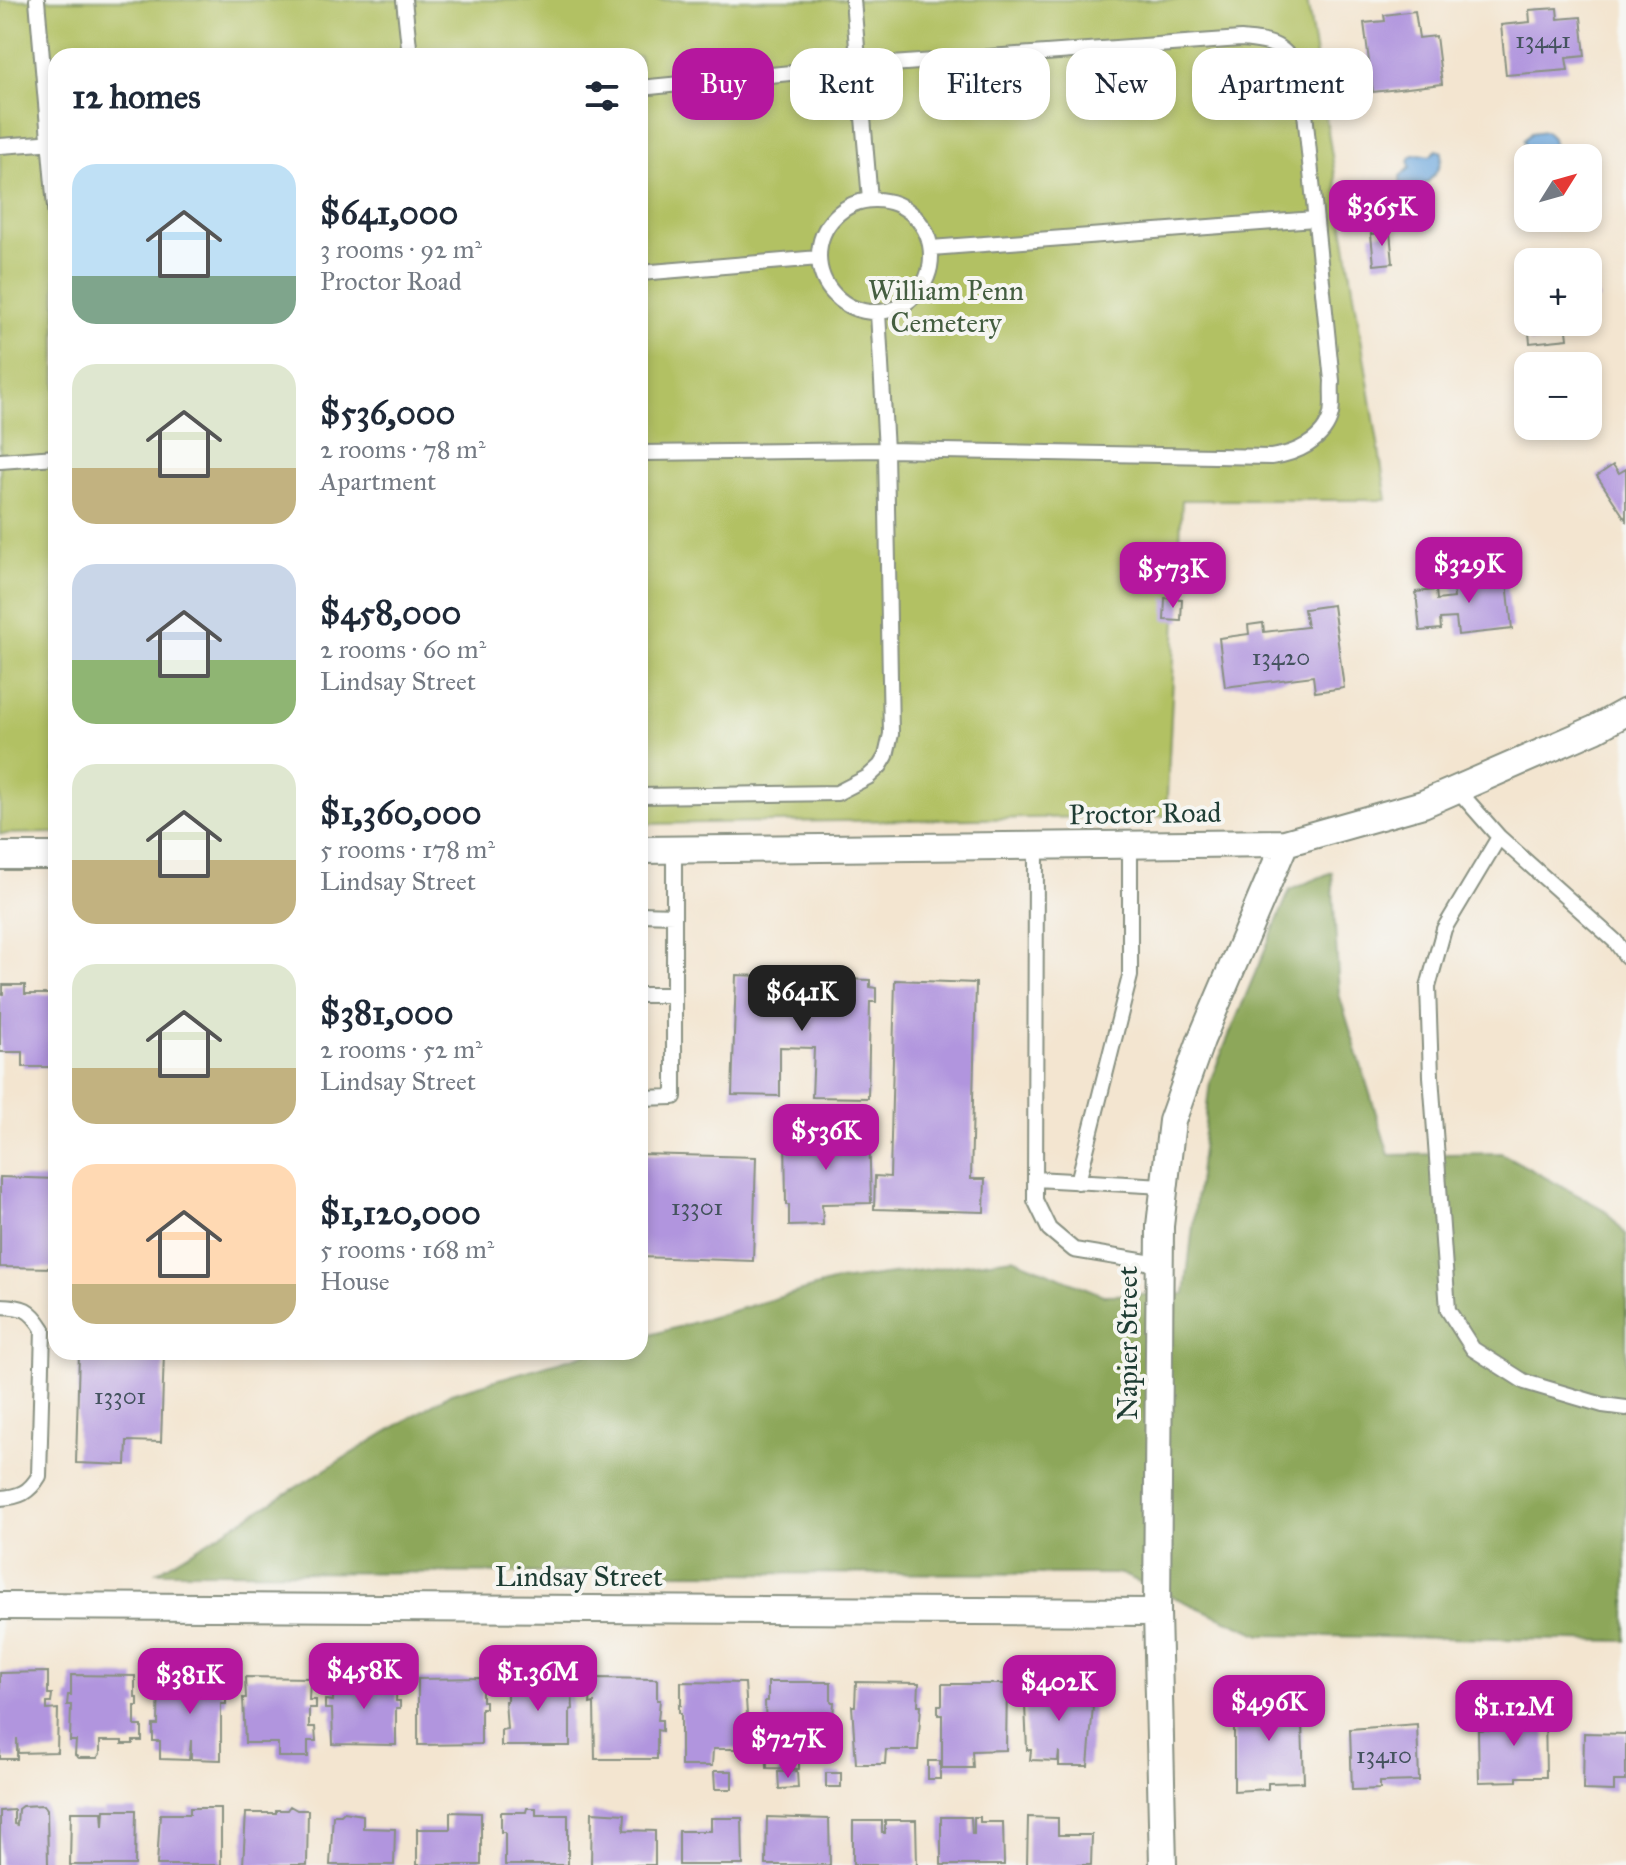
<!DOCTYPE html>
<html lang="en">
<head>
<meta charset="utf-8">
<style>
	:root { --surface:#fff; --page:#f2f2f3; --text:#1f2937; --muted:#747a83; --accent:#b5179e }
	body { margin:0; font-family:"IM FELL Great Primer",serif; background:var(--page); color:var(--text); height:100vh; display:flex; flex-direction:column; font-size:30px; white-space:nowrap }
	* { box-sizing:border-box; margin:0 }
	p { font-size:26px; color:var(--muted) }
	.icon { flex:none; width:44px; height:44px; fill:none; stroke:currentColor; stroke-width:2; stroke-linecap:round; stroke-linejoin:round }
	.map { position:relative; flex:1; overflow:hidden }
	.details { position:absolute; left:48px; top:48px; width:600px; height:1312px; display:flex; flex-direction:column; background:var(--surface); border-radius:24px; box-shadow:0 4px 12px #0003 }
	.details>* { flex:none }
	.banner { position:absolute; left:672px; top:48px; width:760px; height:72px; display:flex; gap:16px }
	.needle { width:52px; rotate:53deg }
	.buttons { position:absolute; left:1514px; top:144px; display:grid; gap:16px }
	.buttons a { display:grid; place-items:center; width:88px; height:88px; border-radius:16px; background:var(--surface); box-shadow:0 4px 12px #0003; font-size:40px }
	.price { position:absolute; translate:-50% -68px; padding:0 18px; border-radius:16px; background:var(--accent); color:#fff; font-size:26px; line-height:52px; filter:drop-shadow(0 2px 4px #0008) }
	.price::after { content:''; position:absolute; left:50%; top:48px; width:24px; height:18px; margin-left:-12px; background:inherit; clip-path:polygon(0 0,100% 0,50% 100%) }
	.price.selected { background:#222; color:#fff }
	ul { padding:0; list-style:none }
	li { display:flex; align-items:center; gap:24px; height:200px; padding:0 24px }
	li span { display:grid; place-items:center; flex:none; width:224px; height:160px; border-radius:24px; color:#555 }
	li>.icon { margin-inline-start:auto }
	span .icon { width:96px; height:96px; fill:#fffc; stroke-width:1 }
	li b { font-size:34px }
	h2 { display:flex; justify-content:space-between; align-items:center; height:96px; padding:0 24px; font-size:34px }
	.chip { padding:0 28px; border-radius:24px; background:var(--surface); box-shadow:0 4px 12px #0003; font-size:28px; line-height:72px }
	.chip.selected { background:var(--accent); color:#fff }
	.map>svg:first-child { display:block }
	.green { fill:#b2c164; stroke:#687f4c; stroke-width:2 }
	.forest { fill:#8da75a; stroke:#567247; stroke-width:2 }
	.water { fill:#6ea8de; stroke:#467289; stroke-width:2 }
	.building { fill:#b195de }
	.lines { fill:none; stroke-linecap:round; stroke-linejoin:round }
	.service-casing { stroke:#899182; stroke-width:18 }
	.minor-casing { stroke:#899182; stroke-width:30 }
	.service { stroke:#fff; stroke-width:14 }
	.minor { stroke:#fff; stroke-width:26 }
	.labels { text-anchor:middle; stroke-width:8; stroke-linejoin:round; paint-order:stroke }
	.number-label { font-size:24px; fill:#44535e }
	.park-label { font-size:28px; fill:#445e40; stroke:#f6f6f2 }
	.street-label { font-size:28px; fill:#1f3d34; stroke:#f6f6f2 }
</style>
</head>
<body>
<div class="map">
<svg width="1626" height="1865" viewBox="0 0 1626 1865">
	<rect width="100%" height="100%" fill="#f6f6f2"/>
	<filter id="ink" filterUnits="userSpaceOnUse"><feTurbulence type="fractalNoise" baseFrequency=".0125" numOctaves="2"/><feDisplacementMap in="SourceGraphic" scale="16" xChannelSelector="R" yChannelSelector="G"/><feConvolveMatrix kernelMatrix="1 2 1 2 8 2 1 2 1" color-interpolation-filters="sRGB"/></filter>
	<filter id="wash" filterUnits="userSpaceOnUse"><feTurbulence type="fractalNoise" baseFrequency=".006" numOctaves="4" result="noise"/><feDisplacementMap in="SourceGraphic" scale="32" xChannelSelector="R" yChannelSelector="G"/><feGaussianBlur stdDeviation="1.8" result="paint"/><feColorMatrix in="noise" values="0 0 0 0 0 0 0 0 0 0 0 0 0 0 0 0 0 1.4 0 .05"/><feComposite in="paint" operator="in"/></filter>
	<g filter="url(#wash)">
		<rect width="100%" height="100%" fill="#f3e5d0"/>
		<path class="green" d="M 0,0 L 1307,0 L 1387,500 L 1182,500 L 1166,816 L 640,824 L 640,56 L 56,56 L 56,833 L 0,834 Z"/>
		<path class="forest" d="M 1332,872 L 1339,994 L 1389,1155 L 1501,1153 L 1605,1210 L 1626,1235 L 1626,1641 L 1261,1635 L 1121,1574 L 157,1572 L 451,1393 L 592,1352 L 640,1352 L 640,1338 L 832,1282 L 1013,1258 L 1103,1295 L 1185,1294 L 1210,1081 L 1290,890 Z"/>
		<path class="water" d="M 1545,131 L 1552,138 L 1556,158 L 1528,158 L 1528,160 L 1524,140 L 1531,133 Z
			M 1437,150 L 1442,152 C 1442,170 1428,186 1410,192 L 1400,187 L 1400,176 L 1410,168 C 1406,152 1419,153 1430,156 Z"/>
		<g id="blocks">
			<path class="building" d="M 1557,8 L 1558,19 L 1581,17 L 1585,56 L 1566,58 L 1568,70 L 1506,75 L 1501,25 L 1530,22 L 1529,10 Z
				M 1415,11 L 1419,38 L 1436,36 L 1442,84 L 1373,92 L 1364,23 L 1385,21 L 1384,15 Z
				M 1390,232 L 1393,263 L 1374,265 L 1371,234 Z
				M 1596,283 L 1599,300 L 1588,302 L 1588,284 Z
				M 1528,322 L 1566,322 L 1568,339 L 1530,343 Z
				M 1613,465 L 1619,473 L 1626,469 L 1626,520 L 1597,476 Z
				M 1506,572 L 1512,629 L 1458,635 L 1456,618 L 1440,619 L 1441,629 L 1420,631 L 1416,592 L 1436,590 L 1437,600 L 1454,598 L 1452,578 Z
				M 1165,598 L 1182,599 L 1181,621 L 1164,620 Z
				M 1333,605 L 1344,688 L 1315,692 L 1313,676 L 1225,687 L 1219,638 L 1249,634 L 1248,625 L 1263,623 L 1264,632 L 1307,627 L 1304,609 Z
				M 736,975 L 870,980 L 870,987 L 876,988 L 876,1002 L 870,1002 L 868,1098 L 812,1097 L 814,1048 L 780,1047 L 780,1096 L 732,1095 Z
				M 895,980 L 976,983 L 971,1179 L 985,1179 L 984,1212 L 874,1209 L 875,1176 L 890,1177 Z
				M 3,985 L 25,985 L 25,994 L 56,994 L 56,1067 L 23,1067 L 23,1052 L 0,1052 L 0,994 L 3,994 Z
				M 869,1129 L 871,1203 L 822,1204 L 823,1225 L 789,1226 L 789,1205 L 786,1205 L 785,1131 Z
				M 640,1154 L 756,1157 L 753,1261 L 640,1257 Z
				M 0,1177 L 56,1179 L 56,1268 L 0,1267 Z
				M 79,1352 L 164,1352 L 161,1442 L 127,1441 L 126,1465 L 76,1463 Z
				M 48,1672 L 48,1694 L 52,1694 L 51,1703 L 47,1703 L 47,1710 L 58,1709 L 57,1752 L 18,1753 L 17,1738 L 17,1759 L 0,1759 L 0,1673 Z
				M 159,1673 L 222,1674 L 221,1695 L 226,1695 L 226,1704 L 221,1704 L 221,1760 L 191,1759 L 191,1740 L 189,1760 L 160,1759 L 160,1741 L 153,1741 L 153,1725 L 158,1725 Z
				M 71,1675 L 135,1676 L 135,1698 L 138,1698 L 138,1706 L 135,1706 L 135,1726 L 142,1726 L 142,1741 L 133,1741 L 133,1744 L 122,1744 L 122,1741 L 100,1741 L 100,1754 L 97,1758 L 79,1758 L 75,1755 L 76,1741 L 70,1741 L 71,1705 L 67,1705 L 68,1695 L 71,1695 Z
				M 245,1677 L 310,1678 L 309,1700 L 316,1700 L 316,1708 L 309,1708 L 309,1727 L 315,1727 L 316,1741 L 308,1741 L 308,1757 L 278,1757 L 278,1743 L 245,1743 L 243,1698 L 246,1698 Z
				M 333,1678 L 397,1678 L 396,1701 L 400,1701 L 400,1709 L 396,1709 L 396,1745 L 333,1744 L 332,1709 L 325,1709 L 325,1700 L 333,1701 Z
				M 482,1678 L 482,1701 L 485,1701 L 485,1708 L 481,1708 L 481,1744 L 418,1745 L 418,1679 Z
				M 594,1678 L 657,1679 L 657,1700 L 660,1700 L 658,1720 L 662,1720 L 662,1731 L 657,1730 L 657,1759 L 595,1759 L 594,1703 L 590,1704 L 591,1694 L 594,1694 Z
				M 507,1679 L 571,1679 L 573,1709 L 570,1710 L 570,1746 L 501,1746 L 501,1730 L 507,1729 L 505,1701 L 507,1701 Z
				M 681,1682 L 745,1683 L 747,1715 L 745,1715 L 745,1749 L 713,1749 L 712,1766 L 681,1766 L 681,1713 L 679,1713 L 679,1704 L 681,1705 Z
				M 768,1682 L 831,1682 L 831,1702 L 834,1702 L 831,1749 L 799,1749 L 799,1769 L 767,1768 L 765,1701 L 768,1701 Z
				M 856,1682 L 919,1683 L 918,1705 L 921,1705 L 918,1750 L 886,1750 L 885,1764 L 856,1764 L 852,1706 L 855,1706 Z
				M 1032,1682 L 1092,1685 L 1091,1706 L 1093,1706 L 1088,1766 L 1059,1766 L 1059,1751 L 1058,1761 L 1030,1760 L 1031,1750 L 1027,1750 L 1025,1705 L 1027,1705 L 1028,1684 Z
				M 942,1684 L 1007,1684 L 1006,1750 L 972,1751 L 973,1768 L 942,1768 L 942,1715 L 938,1715 L 938,1705 L 942,1705 Z
				M 1301,1694 L 1304,1782 L 1268,1783 L 1268,1789 L 1234,1791 L 1234,1706 L 1272,1704 L 1271,1695 Z
				M 1518,1707 L 1545,1707 L 1546,1777 L 1517,1777 L 1517,1781 L 1479,1782 L 1478,1730 L 1517,1728 L 1517,1720 L 1512,1716 L 1511,1711 Z
				M 1417,1724 L 1419,1781 L 1380,1782 L 1380,1789 L 1352,1790 L 1350,1729 Z
				M 1584,1733 L 1626,1734 L 1626,1781 L 1614,1781 L 1614,1791 L 1583,1790 Z
				M 928,1761 L 940,1761 L 940,1779 L 928,1779 Z
				M 714,1771 L 732,1771 L 732,1789 L 715,1789 Z
				M 797,1771 L 798,1788 L 779,1789 L 778,1772 Z
				M 826,1773 L 841,1773 L 841,1787 L 826,1787 Z
				M 44,1805 L 47,1809 L 48,1865 L 0,1865 L 0,1811 L 14,1810 L 14,1824 L 17,1825 L 18,1809 L 22,1806 Z
				M 290,1806 L 297,1810 L 308,1810 L 307,1865 L 243,1865 L 246,1813 L 276,1813 L 276,1810 L 287,1810 Z
				M 190,1808 L 221,1808 L 221,1865 L 157,1865 L 160,1814 L 190,1814 Z
				M 527,1808 L 536,1808 L 536,1815 L 568,1815 L 568,1865 L 505,1865 L 505,1832 L 501,1832 L 501,1812 L 526,1812 Z
				M 104,1810 L 136,1810 L 135,1865 L 70,1865 L 71,1812 L 102,1812 L 103,1826 Z
				M 344,1812 L 363,1815 L 363,1828 L 395,1829 L 394,1865 L 330,1865 L 333,1815 L 341,1815 Z
				M 450,1812 L 481,1813 L 481,1865 L 417,1865 L 417,1829 L 450,1829 Z
				M 592,1812 L 625,1814 L 624,1830 L 655,1831 L 655,1865 L 591,1865 Z
				M 767,1817 L 829,1819 L 830,1865 L 766,1865 Z
				M 941,1817 L 971,1817 L 972,1834 L 974,1834 L 974,1817 L 980,1817 L 980,1822 L 1003,1822 L 1004,1865 L 941,1865 Z
				M 1028,1817 L 1058,1818 L 1058,1835 L 1092,1835 L 1091,1865 L 1027,1865 Z
				M 711,1818 L 742,1818 L 743,1865 L 679,1865 L 679,1831 L 711,1831 Z
				M 885,1820 L 916,1820 L 917,1865 L 853,1865 L 853,1821 L 882,1821 L 882,1833 L 885,1833 Z"/>
		</g>
	</g>
	<g filter="url(#ink)">
		<use href="#blocks" fill-opacity="0" stroke="#899182" stroke-width="2"/>
		<g class="lines">
			<g class="service-casing">
				<path id="service" d="M 37,0 L 56,219
					M 404,0 L 410,56
					M 853,0 L 870,200
					M 640,88 L 850,67 L 1241,39 C 1274,42 1283,44 1301,73 L 1332,381 C 1331,392 1333,404 1331,414 C 1325,441 1295,454 1271,457 L 886,450 L 640,453
					M 0,146 L 56,142
					M819 256a56 56 0 1 1 112 0a56 56 0 1 1-112 0Z
					M 931,248 L 1315,219
					M 640,273 L 819,258
					M 0,461 L 56,457
					M 1457,789 L 1499,837 L 1444,929 L 1428,987 L 1431,1076 L 1448,1310 L 1473,1349 L 1525,1382 L 1603,1405 L 1626,1408
					M 640,796 L 837,793 L 868,777 L 880,766 L 886,756 L 891,734 L 890,680 L 886,450 L 878,313
					M 1499,837 L 1615,941 L 1626,956
					M 1036,846 L 1035,1200 L 1049,1229 L 1074,1250 L 1159,1264
					M 640,914 L 674,915
					M 640,995 L 674,995
					M 640,1098 L 674,1097 L 674,849
					M 1035,1179 L 1164,1186
					M 1078,1182 L 1130,976 L 1130,845
					M 0,1306 C 24,1307 30,1308 43,1329 L 39,1476 C 29,1493 19,1497 0,1498"/>
			</g>
			<g class="minor-casing">
				<path id="minor" d="M 640,850 L 1285,843 L 1423,804 L 1595,729 L 1626,712
					M 0,856 L 56,856
					M 0,1606 L 1157,1612
					M 1163,1865 L 1157,1612 L 1160,1226 L 1172,1121 L 1201,1040 L 1285,843"/>
			</g>
			<use href="#service" class="service"/>
			<use href="#minor" class="minor"/>
		</g>
	</g>
	<g class="labels">
		<g class="number-label">
			<text x="1543" y="48">13441</text>
			<text x="1281" y="665">13420</text>
			<text x="697" y="1215">13301</text>
			<text x="120" y="1404">13301</text>
			<text x="1384" y="1763">13410</text>
		</g>
		<g class="park-label">
			<text x="946" y="300">William Penn<tspan x="946" dy="32">Cemetery</tspan></text>
		</g>
		<g class="street-label">
			<text transform="translate(1145 813) rotate(-1)" y="10">Proctor Road</text>
			<text transform="translate(1127 1343) rotate(-90)" y="10">Napier Street</text>
			<text x="579" y="1586">Lindsay Street</text>
		</g>
	</g>
</svg>
<div class="buttons">
<a><svg class="needle" viewBox="-14 -14 28 28"><path d="M0-13l5 13h-10z" fill="#e53935"/><path d="M0 13l5-13h-10z" fill="#747a83"/></svg></a>
<a>+</a>
<a>−</a>
</div>
<b class="price" style="left:1382px;top:248px">$365K</b>
<b class="price" style="left:1469px;top:605px">$329K</b>
<b class="price" style="left:1173px;top:610px">$573K</b>
<b class="price selected" style="left:802px;top:1033px">$641K</b>
<b class="price" style="left:826px;top:1172px">$536K</b>
<b class="price" style="left:364px;top:1711px">$458K</b>
<b class="price" style="left:538px;top:1713px">$1.36M</b>
<b class="price" style="left:190px;top:1716px">$381K</b>
<b class="price" style="left:1059px;top:1723px">$402K</b>
<b class="price" style="left:1269px;top:1743px">$496K</b>
<b class="price" style="left:1514px;top:1748px">$1.12M</b>
<b class="price" style="left:788px;top:1780px">$727K</b>
<div class="banner">
<a class="chip selected">Buy</a>
<a class="chip">Rent</a>
<a class="chip">Filters</a>
<a class="chip">New</a>
<a class="chip">Apartment</a>
</div>
<section class="details">
<h2>12 homes<svg class="icon" aria-label="filters" viewBox="0 0 24 24"><path d="M4 7h16M4 17h16"/><circle cx="9" cy="7" r="2"/><circle cx="15" cy="17" r="2"/></svg></h2>
<ul>
<li><span style="background:linear-gradient(#bfe0f5 70%,#7fa58c 0)"><svg class="icon" aria-label="home" viewBox="0 0 24 24"><path d="M3 11l9-7 9 7M6 9v11h12V9"/></svg></span><div><b>$641,000</b><p>3 rooms · 92 m²</p><p>Proctor Road</p></div></li>
<li><span style="background:linear-gradient(#dfe7d0 65%,#c2b280 0)"><svg class="icon" aria-label="home" viewBox="0 0 24 24"><path d="M3 11l9-7 9 7M6 9v11h12V9"/></svg></span><div><b>$536,000</b><p>2 rooms · 78 m²</p><p>Apartment</p></div></li>
<li><span style="background:linear-gradient(#c9d6e8 60%,#8fb573 0)"><svg class="icon" aria-label="home" viewBox="0 0 24 24"><path d="M3 11l9-7 9 7M6 9v11h12V9"/></svg></span><div><b>$458,000</b><p>2 rooms · 60 m²</p><p>Lindsay Street</p></div></li>
<li><span style="background:linear-gradient(#dfe7d0 60%,#c2b280 0)"><svg class="icon" aria-label="home" viewBox="0 0 24 24"><path d="M3 11l9-7 9 7M6 9v11h12V9"/></svg></span><div><b>$1,360,000</b><p>5 rooms · 178 m²</p><p>Lindsay Street</p></div></li>
<li><span style="background:linear-gradient(#dfe7d0 65%,#c2b280 0)"><svg class="icon" aria-label="home" viewBox="0 0 24 24"><path d="M3 11l9-7 9 7M6 9v11h12V9"/></svg></span><div><b>$381,000</b><p>2 rooms · 52 m²</p><p>Lindsay Street</p></div></li>
<li><span style="background:linear-gradient(#ffd9b3 75%,#c2b280 0)"><svg class="icon" aria-label="home" viewBox="0 0 24 24"><path d="M3 11l9-7 9 7M6 9v11h12V9"/></svg></span><div><b>$1,120,000</b><p>5 rooms · 168 m²</p><p>House</p></div></li>
</ul>
</section>
</div>
</body>
</html>
